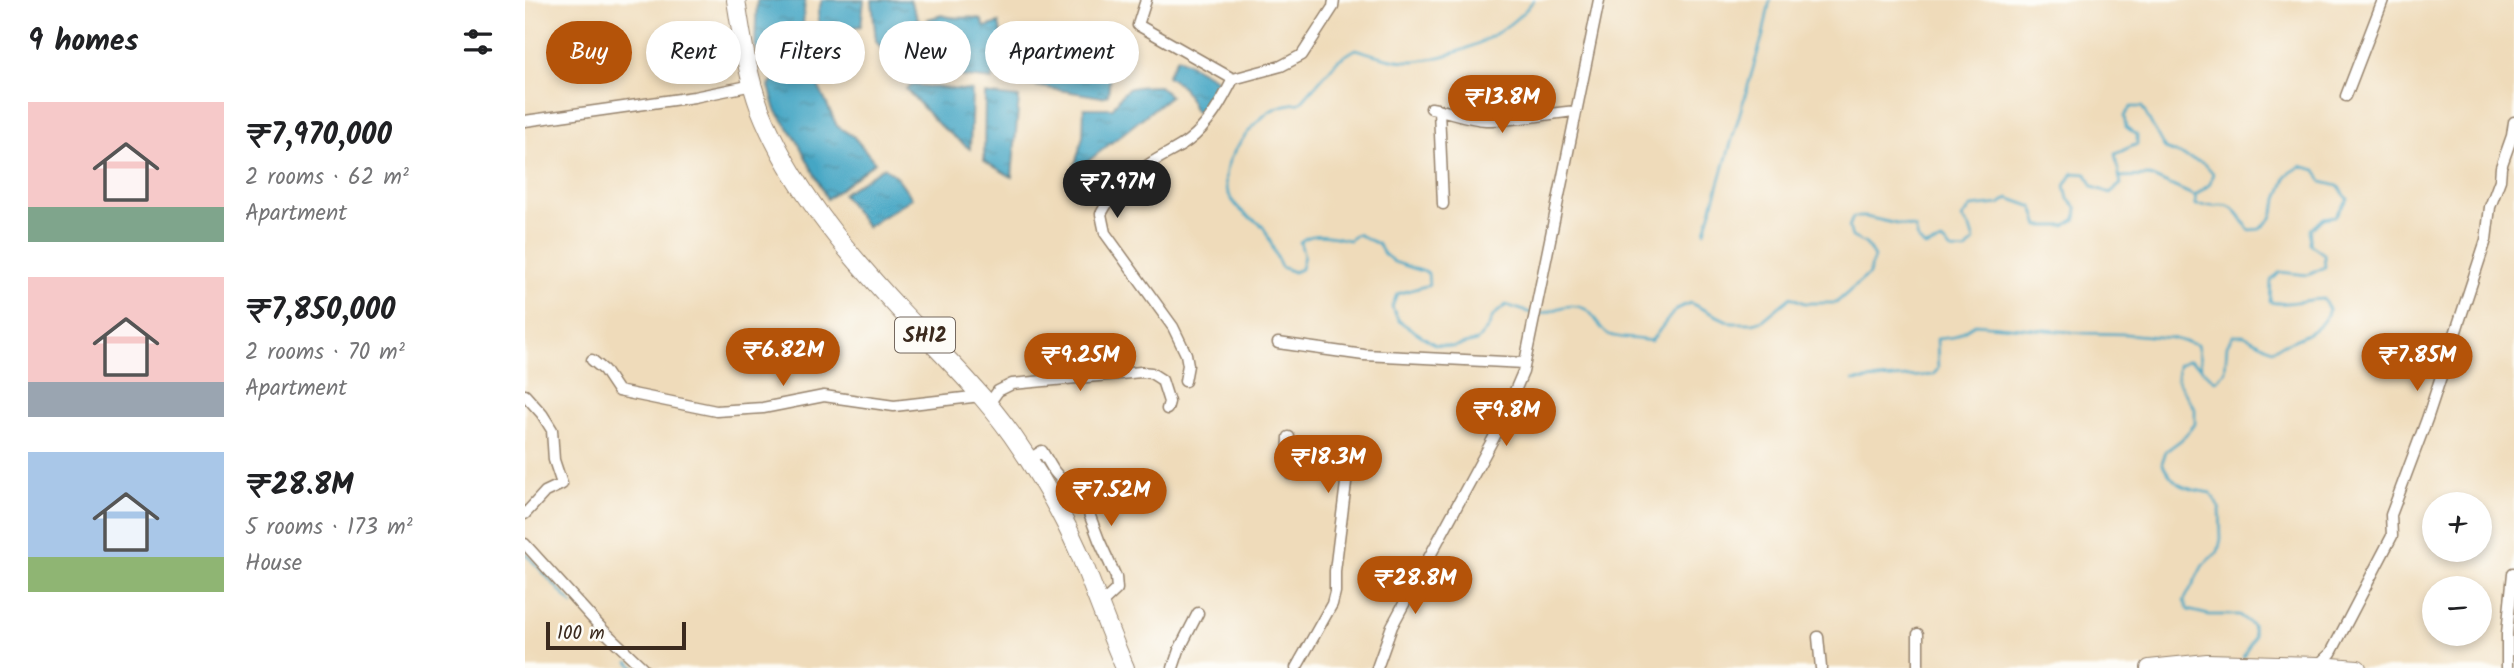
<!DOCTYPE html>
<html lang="en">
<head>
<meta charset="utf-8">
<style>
	:root { --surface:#fff; --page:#f6f6f6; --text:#202124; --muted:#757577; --accent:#b45309 }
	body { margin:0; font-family:Kalam,sans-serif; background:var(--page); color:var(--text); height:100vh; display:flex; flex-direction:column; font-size:26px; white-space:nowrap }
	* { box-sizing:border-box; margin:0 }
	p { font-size:23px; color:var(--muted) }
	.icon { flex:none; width:38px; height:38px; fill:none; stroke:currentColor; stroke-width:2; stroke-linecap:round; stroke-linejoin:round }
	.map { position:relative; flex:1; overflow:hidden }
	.side { display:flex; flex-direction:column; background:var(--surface); width:525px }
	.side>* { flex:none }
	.hud { position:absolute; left:21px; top:21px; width:665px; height:63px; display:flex; gap:14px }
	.fabs { position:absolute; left:1897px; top:492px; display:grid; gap:14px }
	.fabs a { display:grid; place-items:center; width:70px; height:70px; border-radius:50%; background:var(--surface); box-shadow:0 4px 10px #0003; font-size:35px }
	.scale { position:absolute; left:21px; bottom:18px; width:140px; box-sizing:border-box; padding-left:7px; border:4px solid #3b2a1e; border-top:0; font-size:19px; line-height:24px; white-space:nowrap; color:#3b2a1e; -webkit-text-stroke:5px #fdfcf7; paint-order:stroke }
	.price { position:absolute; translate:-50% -60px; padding:0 16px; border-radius:24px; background:var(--accent); color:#fff; font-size:23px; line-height:46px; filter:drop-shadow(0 2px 4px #0008) }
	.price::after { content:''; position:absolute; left:50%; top:42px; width:21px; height:16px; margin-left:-10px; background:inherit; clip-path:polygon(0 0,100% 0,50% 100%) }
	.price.on { background:#222; color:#fff }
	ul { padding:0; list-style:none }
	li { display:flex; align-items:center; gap:21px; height:175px; padding:0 28px }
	li span { display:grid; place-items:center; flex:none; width:196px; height:140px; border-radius:0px; color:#555 }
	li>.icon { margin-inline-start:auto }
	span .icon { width:84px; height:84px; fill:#fffc; stroke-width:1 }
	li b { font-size:30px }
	h2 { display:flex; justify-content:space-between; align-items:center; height:84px; padding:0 28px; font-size:30px }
	.chip { padding:0 24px; border-radius:32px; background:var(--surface); box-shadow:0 4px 10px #0003; font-size:24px; line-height:63px }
	.chip.on { background:var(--accent); color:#fff }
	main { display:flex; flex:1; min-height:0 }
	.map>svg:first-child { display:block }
	.water { fill:url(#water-ripples); stroke:#406871; stroke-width:2 }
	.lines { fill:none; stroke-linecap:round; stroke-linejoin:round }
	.stream { stroke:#45a6c4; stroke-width:2.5 }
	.street-casing { stroke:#95826c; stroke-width:13 }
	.secondary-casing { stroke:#95826c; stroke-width:18 }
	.primary-casing { stroke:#95826c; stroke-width:20 }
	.street { stroke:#fff; stroke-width:10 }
	.secondary { stroke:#fff; stroke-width:16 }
	.primary { stroke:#fff; stroke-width:18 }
	.labels { text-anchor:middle; stroke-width:5; stroke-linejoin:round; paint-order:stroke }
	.shield { fill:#fdfcf7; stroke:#75695f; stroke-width:2 }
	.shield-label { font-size:21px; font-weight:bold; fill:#3b2a1e }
</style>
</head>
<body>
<main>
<section class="side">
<h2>9 homes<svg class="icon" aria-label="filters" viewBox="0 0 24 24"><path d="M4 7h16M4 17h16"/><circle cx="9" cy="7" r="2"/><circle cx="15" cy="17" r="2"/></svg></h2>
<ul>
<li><span style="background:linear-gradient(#f6c9c9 75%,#7fa58c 0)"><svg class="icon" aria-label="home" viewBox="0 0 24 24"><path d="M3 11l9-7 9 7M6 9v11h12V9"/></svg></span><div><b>₹7,970,000</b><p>2 rooms · 62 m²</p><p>Apartment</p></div></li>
<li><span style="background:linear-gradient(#f6c9c9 75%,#9aa5b1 0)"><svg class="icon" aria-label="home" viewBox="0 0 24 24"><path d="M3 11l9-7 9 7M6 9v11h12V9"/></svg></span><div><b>₹7,850,000</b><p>2 rooms · 70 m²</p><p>Apartment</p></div></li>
<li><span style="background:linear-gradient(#a9c7e8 75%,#8fb573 0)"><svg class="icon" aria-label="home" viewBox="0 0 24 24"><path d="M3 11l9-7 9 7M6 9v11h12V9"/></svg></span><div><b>₹28.8M</b><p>5 rooms · 173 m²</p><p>House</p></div></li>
</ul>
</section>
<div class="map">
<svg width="1989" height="668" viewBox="0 0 1989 668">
	<defs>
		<pattern id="water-ripples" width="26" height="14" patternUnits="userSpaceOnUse" patternTransform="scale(1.75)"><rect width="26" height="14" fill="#45a6c4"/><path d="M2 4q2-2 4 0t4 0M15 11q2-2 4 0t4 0" fill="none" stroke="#3b879f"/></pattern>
	</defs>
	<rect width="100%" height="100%" fill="#fdfcf7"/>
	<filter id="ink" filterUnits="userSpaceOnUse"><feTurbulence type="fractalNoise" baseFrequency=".0143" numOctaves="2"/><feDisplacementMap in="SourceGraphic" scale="14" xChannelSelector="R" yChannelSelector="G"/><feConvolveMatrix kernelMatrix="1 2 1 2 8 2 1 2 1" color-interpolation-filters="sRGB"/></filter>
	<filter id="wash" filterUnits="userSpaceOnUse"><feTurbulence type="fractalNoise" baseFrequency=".00686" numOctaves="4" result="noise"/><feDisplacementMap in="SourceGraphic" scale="28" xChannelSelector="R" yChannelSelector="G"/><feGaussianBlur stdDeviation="1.57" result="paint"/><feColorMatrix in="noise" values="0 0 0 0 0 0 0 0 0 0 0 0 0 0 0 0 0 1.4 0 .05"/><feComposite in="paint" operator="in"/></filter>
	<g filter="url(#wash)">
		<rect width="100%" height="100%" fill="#efdbba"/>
		<path class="water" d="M 232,0 L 280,0 L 277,38 L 285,69 L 240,72 L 230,45 Z
			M 297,0 L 339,0 L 336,26 L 295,31 L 293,12 Z
			M 347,0 L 385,0 L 400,35 L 410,71 L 376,77 L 351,41 Z
			M 417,15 C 433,21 440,15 456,19 L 460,27 L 474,23 L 477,37 L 467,80 L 424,75 L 403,19 Z
			M 493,57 L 583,69 L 585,75 L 583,95 L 577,97 L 485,82 L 482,78 L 487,59 Z
			M 652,57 L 693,80 L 679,110 L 674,113 L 670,111 L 658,87 L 642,76 Z
			M 290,79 L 312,126 L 329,137 L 350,162 L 302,199 L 273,142 L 251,110 L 244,86 L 248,80 Z
			M 387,85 L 447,91 L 445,149 L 414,125 L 381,89 Z
			M 634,86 L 645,96 L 557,166 L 550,165 L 558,136 L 559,108 L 588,108 C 603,82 605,88 634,86 Z
			M 460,94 L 494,98 L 487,177 L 459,161 Z
			M 359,167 L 372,177 L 387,198 L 342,227 L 317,194 Z"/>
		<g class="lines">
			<path class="stream" d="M 1594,177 L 1625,176 L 1670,196
				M 1180,231 L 1238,35 L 1245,0
				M 1006,313 L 981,305 L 968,316 L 963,328 L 952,341 L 927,347 L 909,344 L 874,321 L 867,307 L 872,294 L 904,285 L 903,273 L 869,262 L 859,254 L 853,244 L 832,234 L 824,240 C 808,237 788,230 775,242 L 779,255 L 776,269 L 769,272 L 756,267 C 751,257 743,233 738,227 C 734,222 726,219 720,214 C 687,186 700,159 725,130 C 742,111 749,105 775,103 L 813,60 L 831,49 C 850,55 871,62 890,61 C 935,57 981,35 1009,0
				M 1013,314 C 1024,314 1034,306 1045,306 C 1071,305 1069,326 1083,334 C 1091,339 1114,338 1126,341 L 1151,309 L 1165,303 L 1207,323 L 1228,323 L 1238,320 L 1266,297 L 1279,303 L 1311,303 L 1344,274 L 1349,257 L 1341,244 L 1327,237 L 1324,227 L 1328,217 L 1341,217 L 1390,228 L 1393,240 L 1400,247 L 1417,241 L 1426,250 L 1441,251 L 1449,241 L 1445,228 L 1437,218 L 1446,207 L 1475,204 L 1483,198 L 1508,207 L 1514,226 L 1540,226 L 1551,219 L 1552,209 L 1543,199 L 1540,186 L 1548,173 L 1562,174 L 1568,187 L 1585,193 L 1596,184 L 1590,154 L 1612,144 L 1612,135 L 1601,127 L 1599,116 L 1606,107 L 1617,107 L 1640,149 L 1680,164 L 1688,173 L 1685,184 L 1670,196 L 1671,205 C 1706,207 1704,197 1724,230 L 1735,229 L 1746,218 L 1762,175 L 1776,166 L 1791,170 L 1797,182 L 1813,186 L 1823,199 L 1810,216 L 1799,218 L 1786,229 L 1785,244 L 1799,254 L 1800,267 L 1783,275 L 1755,272 L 1746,281 L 1745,302 C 1763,306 1780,299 1798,299 L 1804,309 C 1798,333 1768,340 1747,349 L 1719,335 L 1708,335 L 1702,345 L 1700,372 L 1691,381 C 1679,373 1678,366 1663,360 L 1653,365 L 1652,380 L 1670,409 L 1670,424 L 1656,440 L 1641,451 L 1637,463 C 1651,489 1659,488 1686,493 L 1695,509 L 1696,539 L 1693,552 L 1678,565 L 1659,601 L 1663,610 L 1684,615 L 1714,615 L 1727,625 L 1729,636 L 1718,657
				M 1328,381 L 1408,375 L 1413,369 L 1412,339 L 1429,337 L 1450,324 L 1558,333 L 1601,334 L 1646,338 L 1672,345 L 1676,365
				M 0,553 L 48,605
				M 104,662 L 110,668"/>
		</g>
	</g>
	<g filter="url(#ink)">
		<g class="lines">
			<g class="street-casing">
				<path id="street" d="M 621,0 L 613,25 L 708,79
					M 1821,96 L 1858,0
					M 906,108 C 924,111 942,119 961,120 C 991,121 1020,114 1050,111
					M 914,110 L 918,204
					M 0,121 L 169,97 L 228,85
					M 753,343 L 839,355 L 1000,363
					M 67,360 L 79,370 L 93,391 L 191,411 L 238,408 L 299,396 L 369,406 L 456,396
					M 660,381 L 663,365 L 661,354 L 648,327 L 580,233 L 576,214 C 586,194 607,175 626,163 C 638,155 651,150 663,141 C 684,125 697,101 708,79 L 756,66 L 777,55 L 808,7 L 809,0
					M 0,395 L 17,414 L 27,430 L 29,460 L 37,484 L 20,492 L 0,514
					M 463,405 L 473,391 L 487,384 L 616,372 L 626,373 L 637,380 L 644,402 L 642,409
					M 764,437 L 763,469 L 765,474 L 822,475 L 810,571 L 810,592 L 807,604 L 771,668
					M 503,460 L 517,451 L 529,471 L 563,511 L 574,540 L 591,577 L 592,589 L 574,606
					M 0,544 L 79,631 L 118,668
					M 1293,637 L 1296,668
					M 1793,665 L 1806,653 L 1867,536 L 1866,515 L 1902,419 L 1961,240 L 1965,207 L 1975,180 L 1976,167 L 1987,136 L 1989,122
					M 648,668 L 654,650 L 673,613
					M 852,668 L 867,626 L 974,428 L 998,372 L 1074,0
					M 1393,668 L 1393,634
					M 1982,668 L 1982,634 L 1988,573"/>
			</g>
			<g class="secondary-casing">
				<path id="secondary" d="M 1624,668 L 1682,662 L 1793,665 L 1833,668"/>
			</g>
			<g class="primary-casing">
				<path id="primary" d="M 211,0 C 217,37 222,74 235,109 C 265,185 322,253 377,312 C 415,352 455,390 487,435 C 512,471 535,509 553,550 C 569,589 583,629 600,668"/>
			</g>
			<use href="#street" class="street"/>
			<use href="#secondary" class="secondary"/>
			<use href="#primary" class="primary"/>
		</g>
	</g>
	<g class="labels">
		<rect class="shield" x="370" y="317.5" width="60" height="35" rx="5"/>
		<g class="shield-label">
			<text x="400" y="342">SH12</text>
		</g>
	</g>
</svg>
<div class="fabs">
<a>+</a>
<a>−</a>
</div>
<div class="scale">100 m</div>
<b class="price" style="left:977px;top:135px">₹13.8M</b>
<b class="price on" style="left:592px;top:220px">₹7.97M</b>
<b class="price" style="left:258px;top:388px">₹6.82M</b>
<b class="price" style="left:555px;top:393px">₹9.25M</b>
<b class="price" style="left:1892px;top:393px">₹7.85M</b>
<b class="price" style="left:981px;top:448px">₹9.8M</b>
<b class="price" style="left:803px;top:495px">₹18.3M</b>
<b class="price" style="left:586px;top:528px">₹7.52M</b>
<b class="price" style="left:890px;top:616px">₹28.8M</b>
<div class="hud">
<a class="chip on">Buy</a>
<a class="chip">Rent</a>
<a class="chip">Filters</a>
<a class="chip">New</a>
<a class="chip">Apartment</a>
</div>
</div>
</main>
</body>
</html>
